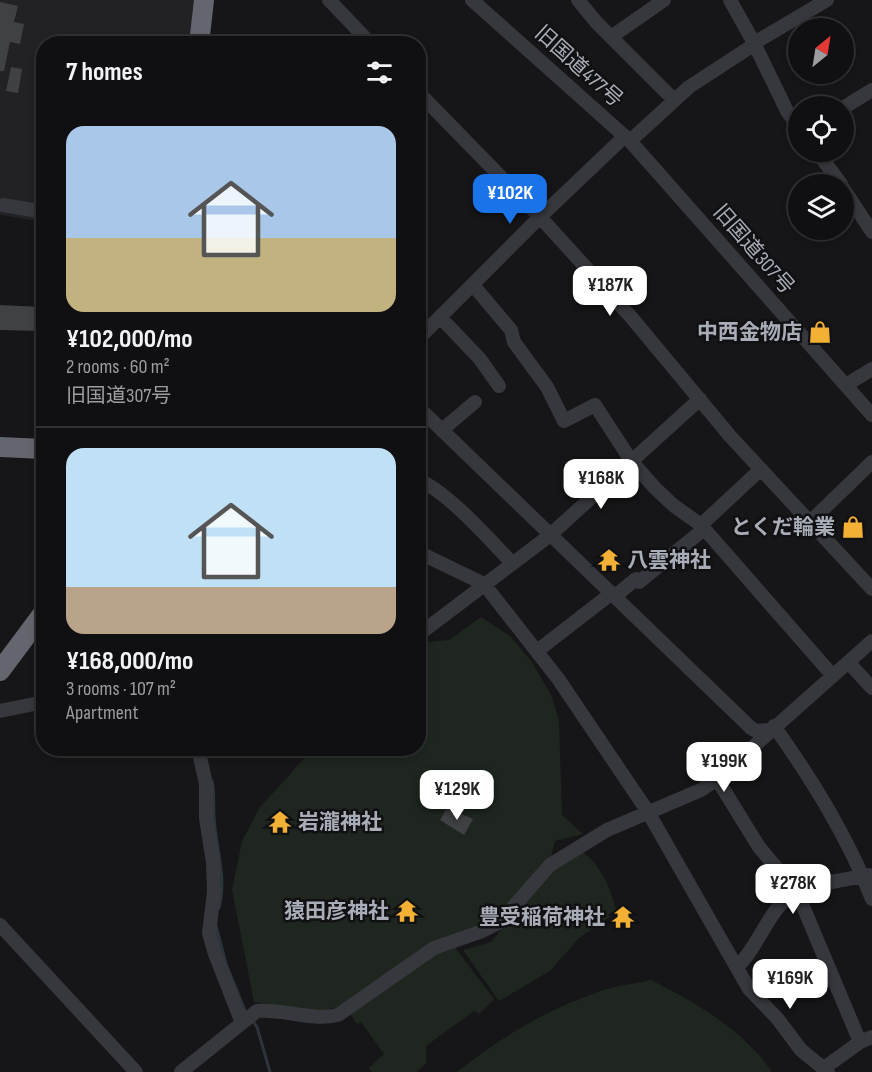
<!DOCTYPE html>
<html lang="en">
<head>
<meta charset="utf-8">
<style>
	:root { --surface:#101012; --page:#19191b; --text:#f1f3f6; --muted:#9c9d9f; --line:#303032; --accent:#1a73e8 }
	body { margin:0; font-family:"Sofia Sans Condensed","Noto Sans JP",sans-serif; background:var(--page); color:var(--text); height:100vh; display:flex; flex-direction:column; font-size:22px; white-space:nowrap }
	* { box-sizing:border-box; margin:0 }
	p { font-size:20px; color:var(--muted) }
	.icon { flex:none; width:33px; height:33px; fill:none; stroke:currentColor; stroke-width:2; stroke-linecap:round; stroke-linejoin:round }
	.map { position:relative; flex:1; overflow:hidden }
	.details { position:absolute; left:36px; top:36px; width:390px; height:720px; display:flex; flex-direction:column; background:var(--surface); border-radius:24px; box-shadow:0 3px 9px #0003,0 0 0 2px var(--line) }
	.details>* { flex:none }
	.needle { width:39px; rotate:30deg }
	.controls { position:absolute; left:788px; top:18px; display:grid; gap:12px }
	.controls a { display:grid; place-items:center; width:66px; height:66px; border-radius:50%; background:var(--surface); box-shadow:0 3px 9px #0003,0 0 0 2px var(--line); font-size:30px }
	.price { position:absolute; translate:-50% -51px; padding:0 14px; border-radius:12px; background:#fff; color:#222; font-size:20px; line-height:39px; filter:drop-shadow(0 2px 3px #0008) }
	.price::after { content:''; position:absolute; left:50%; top:36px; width:18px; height:14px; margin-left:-9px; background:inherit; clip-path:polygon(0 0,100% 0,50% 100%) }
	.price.current { background:var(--accent); color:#fff }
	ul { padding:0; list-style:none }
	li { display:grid; align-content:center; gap:12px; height:318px; padding:0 30px }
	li+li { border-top:2px solid var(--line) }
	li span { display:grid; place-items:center; height:186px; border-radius:18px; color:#555 }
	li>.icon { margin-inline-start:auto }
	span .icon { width:108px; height:108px; fill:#fffc; stroke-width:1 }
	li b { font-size:26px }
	h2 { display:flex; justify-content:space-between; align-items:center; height:72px; padding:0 30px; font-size:26px }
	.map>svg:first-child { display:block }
	.built { fill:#222225 }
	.green { fill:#1e261f }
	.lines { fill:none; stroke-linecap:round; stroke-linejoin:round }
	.stream { stroke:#2c353c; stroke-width:3 }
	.building { fill:#404145 }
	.minor { stroke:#37383d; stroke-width:14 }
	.highway { stroke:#63666e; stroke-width:20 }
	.labels { text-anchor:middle; stroke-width:5; stroke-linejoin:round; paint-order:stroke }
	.street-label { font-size:21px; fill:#a8adb8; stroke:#111113 }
	.poi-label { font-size:21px; font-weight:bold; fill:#a8adb8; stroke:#111113; text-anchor:end }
</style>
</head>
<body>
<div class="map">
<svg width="872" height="1072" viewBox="0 0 872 1072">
	<rect width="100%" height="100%" fill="#161618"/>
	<path class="built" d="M 0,0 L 197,0 L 191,43 L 44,44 L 43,222 L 0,215 Z"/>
	<path class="green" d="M 481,617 L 511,637 L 532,662 L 552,697 L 559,721 L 562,815 L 583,834 L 555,841 L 550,861 L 504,912 L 340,1006 L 323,1011 L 254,1002 L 232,890 L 242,841 L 260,807 L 313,749 L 418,748 L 419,643 L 449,640 Z
		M 583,852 C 603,868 610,888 617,912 L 579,938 L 550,971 L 499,1001 L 463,950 L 491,942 L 552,867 Z
		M 454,946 L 494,999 L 479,1014 L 474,1011 L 426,1046 L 426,1063 L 417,1072 L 372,1072 L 369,1068 L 384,1054 L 361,1022 L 357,1024 L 351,1015 L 353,1010 L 435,951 Z
		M 651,980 C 696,1003 743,1029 772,1072 L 457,1072 C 500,1038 549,1008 601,991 C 617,985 635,984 651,980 Z"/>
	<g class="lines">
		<path class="stream" d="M 212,781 C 215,794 213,805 214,818 C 216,849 227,877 219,908
			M 216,926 L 226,964 L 246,1013
			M 252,1020 L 257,1027 L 270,1072"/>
	</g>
	<path class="building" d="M 0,2 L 18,6 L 14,22 L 24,24 L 20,44 L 10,42 L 4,71 L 0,71 Z
		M 11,67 L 22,69 L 18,93 L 6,91 Z
		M 0,305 L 41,307 L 40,331 L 0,330 Z
		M 447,808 L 473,819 L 464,835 L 440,820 Z"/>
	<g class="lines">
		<path class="minor" d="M 329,0 L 371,44
			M 472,0 L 630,141 L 872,415
			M 578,0 L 597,23 L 674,100
			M 730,0 L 754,43 L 787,111 L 798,126
			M 611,37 L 664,0
			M 754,43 L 827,0
			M 418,92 L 540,217 L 631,317 L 730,436 L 872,589
			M 843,108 L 872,90
			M 630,141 L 689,87 L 755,44
			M 817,152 L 841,184
			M 843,188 L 872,232
			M 3,205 L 44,212
			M 473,285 L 511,330 L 514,342 L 547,387 L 564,421 L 595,405 L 632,462 L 655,488 L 673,505 L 701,525 L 833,676
			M 440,317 L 480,359 L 499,386
			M 418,339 L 540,217 L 625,136
			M 846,385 L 872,369
			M 418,407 L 751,728 L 756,731 L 771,730
			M 442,430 L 475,402
			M 418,480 C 446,490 491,541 512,563
			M 811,521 L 872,462
			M 701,525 L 761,469
			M 418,552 L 484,584 L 559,680 L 648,812 L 749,989 L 777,1018 L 801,1050 L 828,1072
			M 615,596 L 636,579 L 639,582 L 704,529
			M 418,635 L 549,536 L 700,399
			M 537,651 L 612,593
			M 849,663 L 872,688
			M 0,711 L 44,702
			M 774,726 C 813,781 847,836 872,899
			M 198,748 L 206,784 L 206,818 L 213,863 L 214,892 L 209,933 L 215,954 L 242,1023
			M 717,779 L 759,847 L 797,892 L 860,1042
			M 0,925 L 136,1072
			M 737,967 C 758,948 769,908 793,894 C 809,884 850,879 869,875
			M 824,1068 L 860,1042 L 872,1037
			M 181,1072 L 257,1011 C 285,1009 311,1021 338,1015 L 434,948 L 480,932 L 500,922 L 550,865 L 607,830 L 701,790 L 717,779 L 872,641"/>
		<path class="highway" d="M 199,44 L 204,0
			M 0,447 L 44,449
			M 0,671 L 44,612"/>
	</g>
	<defs>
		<g id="shop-bare" transform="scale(1.8)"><path d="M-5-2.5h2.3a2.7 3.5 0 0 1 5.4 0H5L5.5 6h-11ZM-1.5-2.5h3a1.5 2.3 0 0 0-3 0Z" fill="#f2b134" stroke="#111113" stroke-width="2.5" paint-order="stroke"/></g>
		<g id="temple-bare" transform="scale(1.8)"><path d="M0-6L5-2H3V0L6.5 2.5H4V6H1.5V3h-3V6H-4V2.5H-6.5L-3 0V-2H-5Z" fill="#f2b134" stroke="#111113" stroke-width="2.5" paint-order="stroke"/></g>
	</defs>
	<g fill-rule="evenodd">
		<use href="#shop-bare" x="820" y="332"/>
		<use href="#shop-bare" x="853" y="527"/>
		<use href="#temple-bare" x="609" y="560"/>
		<use href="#temple-bare" x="280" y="822"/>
		<use href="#temple-bare" x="407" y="911"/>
		<use href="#temple-bare" x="623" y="917"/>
	</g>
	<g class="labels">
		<g class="street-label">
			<text transform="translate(579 66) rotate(42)" y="7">旧国道477号</text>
			<text transform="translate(754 249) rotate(49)" y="7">旧国道307号</text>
		</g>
		<g class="poi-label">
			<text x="802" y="339">中西金物店</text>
			<text x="835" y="534">とくだ輪業</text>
			<text x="627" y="567" text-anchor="start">八雲神社</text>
			<text x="298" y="829" text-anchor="start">岩瀧神社</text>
			<text x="389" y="918">猿田彦神社</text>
			<text x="605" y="924">豊受稲荷神社</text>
		</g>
	</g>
</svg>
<div class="controls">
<a><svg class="needle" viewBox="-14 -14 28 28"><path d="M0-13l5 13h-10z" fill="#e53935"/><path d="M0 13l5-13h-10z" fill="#9c9d9f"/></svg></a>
<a><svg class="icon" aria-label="locate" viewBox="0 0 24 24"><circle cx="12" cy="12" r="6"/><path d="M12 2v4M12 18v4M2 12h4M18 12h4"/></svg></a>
<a><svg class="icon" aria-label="layers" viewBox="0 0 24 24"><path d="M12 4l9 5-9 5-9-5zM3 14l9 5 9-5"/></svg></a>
</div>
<b class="price current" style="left:510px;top:225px">¥102K</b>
<b class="price" style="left:610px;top:317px">¥187K</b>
<b class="price" style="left:601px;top:510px">¥168K</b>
<b class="price" style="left:724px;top:793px">¥199K</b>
<b class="price" style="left:457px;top:821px">¥129K</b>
<b class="price" style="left:793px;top:915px">¥278K</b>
<b class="price" style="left:790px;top:1010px">¥169K</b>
<section class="details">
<h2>7 homes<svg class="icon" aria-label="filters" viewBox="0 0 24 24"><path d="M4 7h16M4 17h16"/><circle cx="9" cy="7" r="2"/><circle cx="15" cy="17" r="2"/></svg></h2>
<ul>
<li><span style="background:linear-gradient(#a9c7e8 60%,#c2b280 0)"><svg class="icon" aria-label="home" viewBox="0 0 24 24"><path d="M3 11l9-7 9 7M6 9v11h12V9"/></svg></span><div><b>¥102,000/mo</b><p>2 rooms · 60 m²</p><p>旧国道307号</p></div></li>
<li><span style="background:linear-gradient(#bfe0f5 75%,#b9a48a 0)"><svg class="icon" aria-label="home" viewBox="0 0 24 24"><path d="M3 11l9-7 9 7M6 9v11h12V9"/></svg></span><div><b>¥168,000/mo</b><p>3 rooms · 107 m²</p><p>Apartment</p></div></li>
</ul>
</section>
</div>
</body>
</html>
